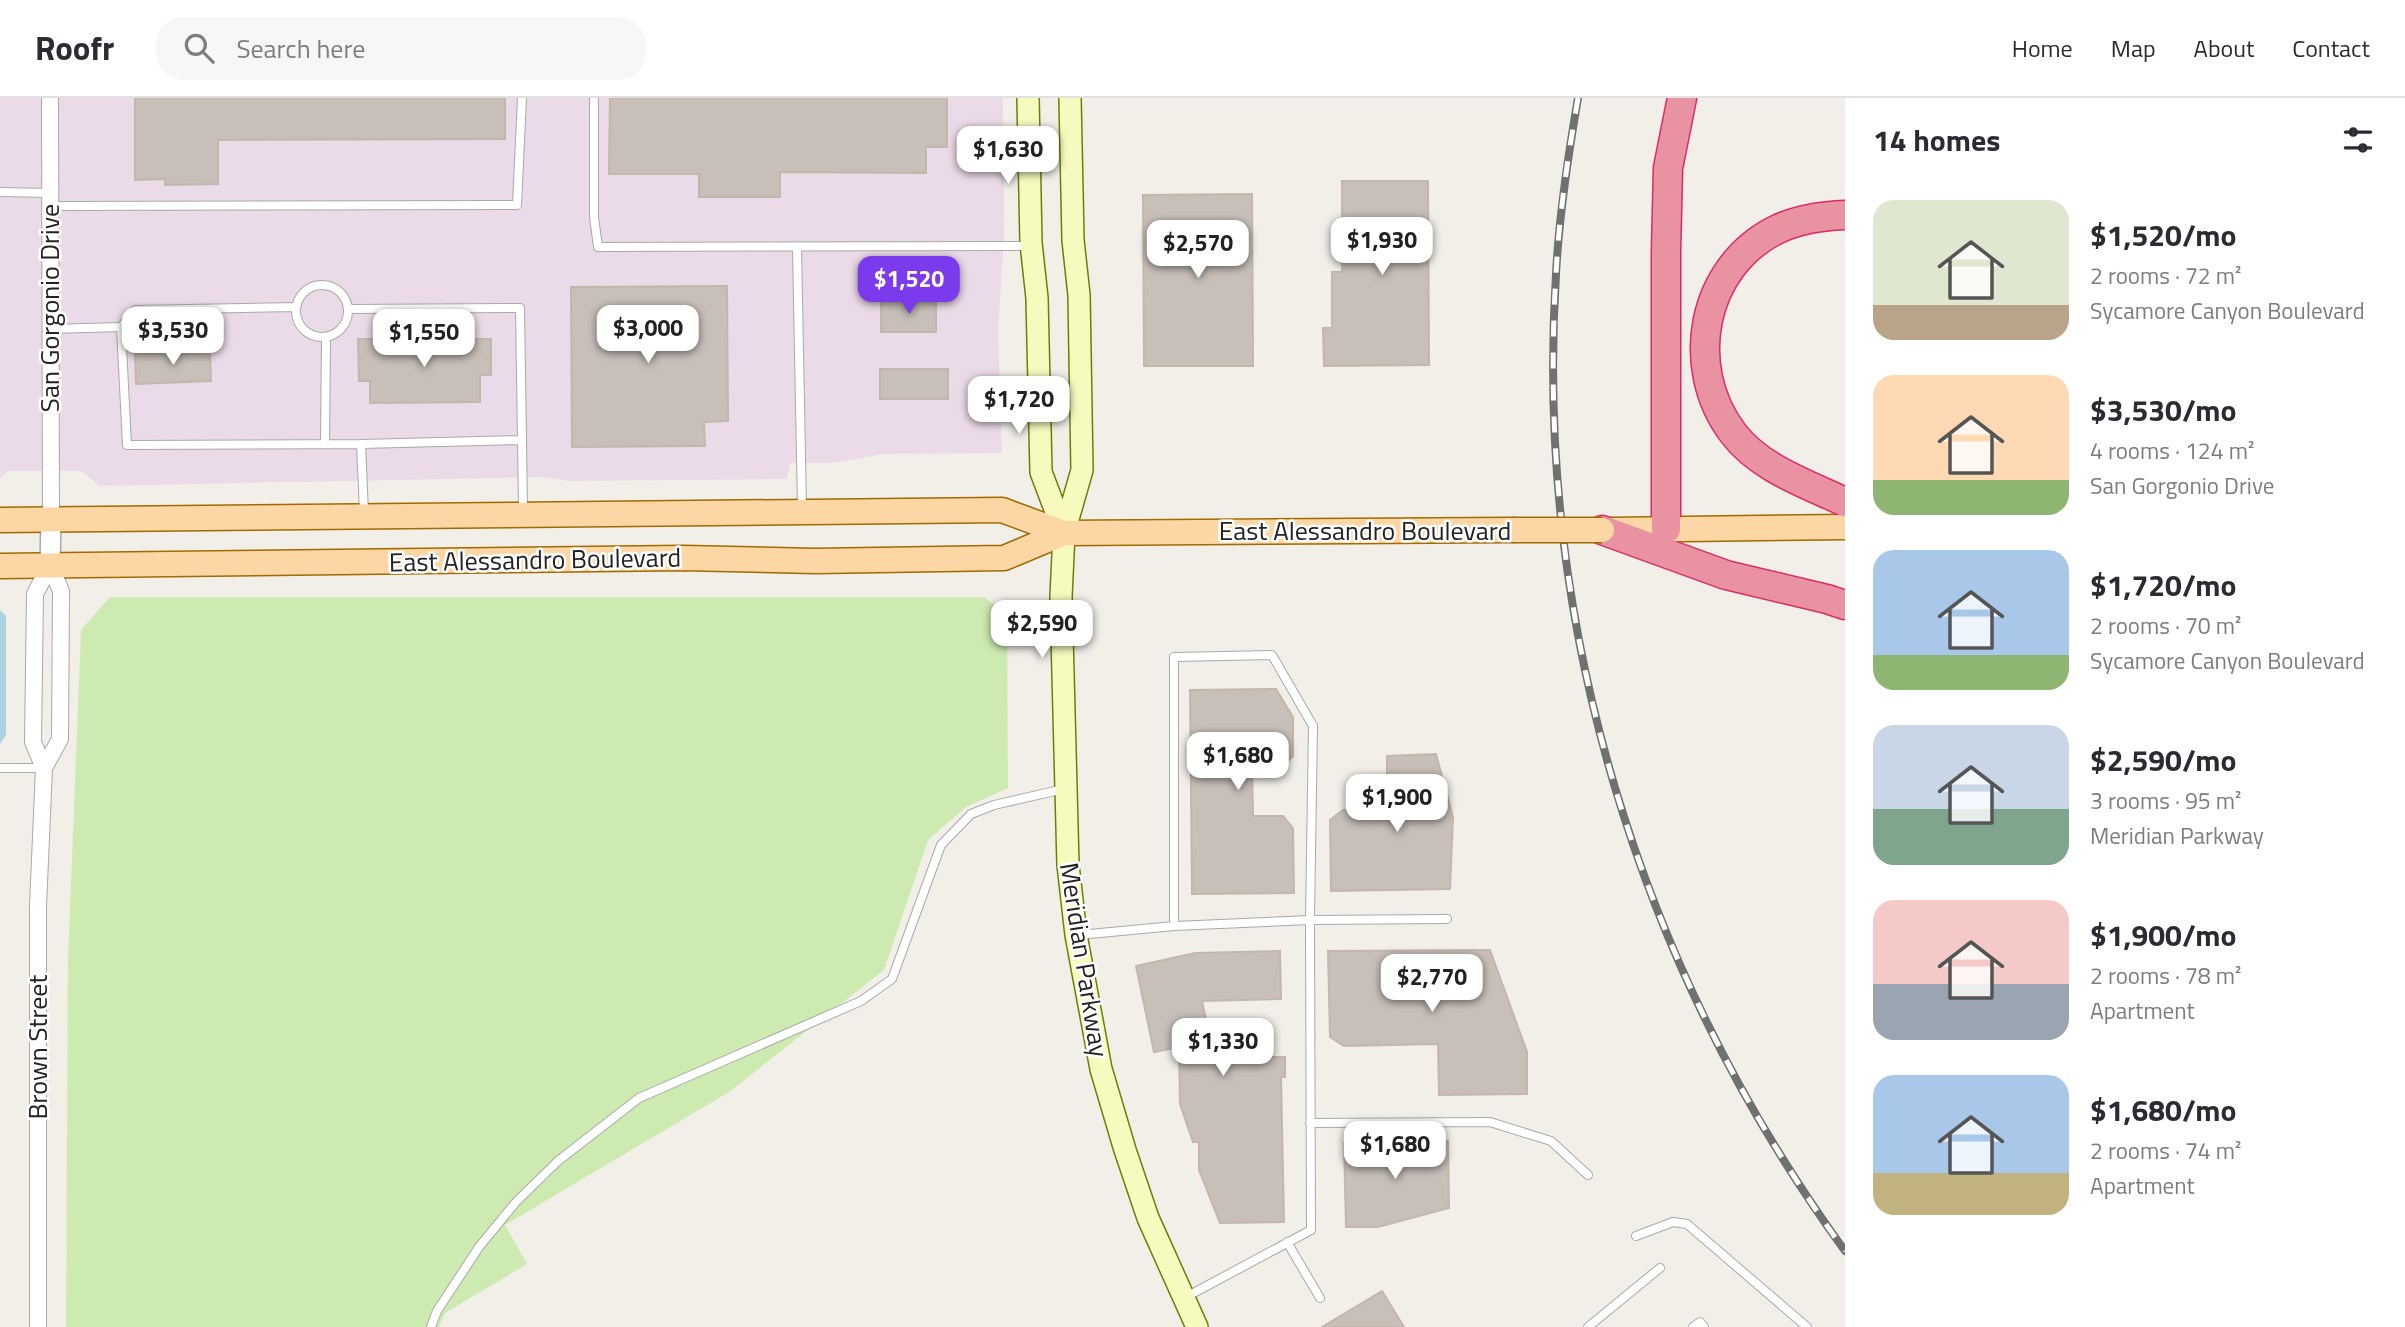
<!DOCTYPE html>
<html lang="en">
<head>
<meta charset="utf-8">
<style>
	:root { --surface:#fff; --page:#f7f7f7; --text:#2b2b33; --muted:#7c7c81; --line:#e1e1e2; --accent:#7c3aed }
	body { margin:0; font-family:"Titillium Web",sans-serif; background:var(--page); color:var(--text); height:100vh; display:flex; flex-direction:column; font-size:26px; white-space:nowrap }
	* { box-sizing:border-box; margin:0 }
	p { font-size:23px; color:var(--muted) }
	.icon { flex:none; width:38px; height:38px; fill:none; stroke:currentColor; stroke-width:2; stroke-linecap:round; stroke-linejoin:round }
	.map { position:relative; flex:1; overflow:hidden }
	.details { display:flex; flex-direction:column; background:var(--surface); width:560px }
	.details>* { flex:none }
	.price { position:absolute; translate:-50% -60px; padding:0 16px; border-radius:14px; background:#fff; color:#222; font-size:23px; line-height:46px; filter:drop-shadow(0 2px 4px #0008) }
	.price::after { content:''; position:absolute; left:50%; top:42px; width:21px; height:16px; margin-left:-10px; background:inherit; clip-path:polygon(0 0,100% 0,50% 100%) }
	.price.current { background:var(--accent); color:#fff }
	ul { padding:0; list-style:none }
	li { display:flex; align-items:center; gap:21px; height:175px; padding:0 28px }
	li span { display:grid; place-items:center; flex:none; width:196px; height:140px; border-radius:21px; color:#555 }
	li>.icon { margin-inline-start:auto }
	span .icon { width:84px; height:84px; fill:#fffc; stroke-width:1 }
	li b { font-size:30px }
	h2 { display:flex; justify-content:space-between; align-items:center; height:84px; padding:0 28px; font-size:30px }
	header { display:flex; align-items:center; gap:42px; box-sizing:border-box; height:98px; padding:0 35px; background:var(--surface); border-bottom:2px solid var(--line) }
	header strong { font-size:33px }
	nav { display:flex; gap:38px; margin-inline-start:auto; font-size:24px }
	.search { width:490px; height:63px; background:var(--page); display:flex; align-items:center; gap:18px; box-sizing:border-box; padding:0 24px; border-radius:28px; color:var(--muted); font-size:26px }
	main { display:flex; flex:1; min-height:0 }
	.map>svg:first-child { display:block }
	.industrial { fill:#ebdbe8 }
	.grass { fill:#cdebb0 }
	.water { fill:#aad3df }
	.building { fill:#c7bfb8; stroke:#c4b6ab; stroke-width:2 }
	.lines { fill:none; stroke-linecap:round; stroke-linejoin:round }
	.service-casing { stroke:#a9a9a9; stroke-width:10 }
	.minor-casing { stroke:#a9a9a9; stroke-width:18 }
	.tertiary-casing { stroke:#a9a9a9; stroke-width:22 }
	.secondary-casing { stroke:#707d05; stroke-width:24 }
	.primary-casing { stroke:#a06b00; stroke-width:27 }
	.motorway-casing { stroke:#dc2a67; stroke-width:31 }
	.service { stroke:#fff; stroke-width:8 }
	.minor { stroke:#fff; stroke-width:16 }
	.tertiary { stroke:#fff; stroke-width:19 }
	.secondary { stroke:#f7fabf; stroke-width:21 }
	.primary { stroke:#fcd6a4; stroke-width:24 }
	.motorway { stroke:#e892a2; stroke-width:28 }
	.rail-casing { stroke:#707070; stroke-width:8 }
	.rail { stroke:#fff; stroke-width:5; stroke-dasharray:16; stroke-linecap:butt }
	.primary-bridge-casing { stroke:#a06b00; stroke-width:27; stroke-linecap:butt }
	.primary-bridge { stroke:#fcd6a4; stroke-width:24 }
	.labels { text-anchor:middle; stroke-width:5; stroke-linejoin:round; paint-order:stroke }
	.street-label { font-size:26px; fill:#222; stroke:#fff }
</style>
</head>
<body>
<header>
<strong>Roofr</strong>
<div class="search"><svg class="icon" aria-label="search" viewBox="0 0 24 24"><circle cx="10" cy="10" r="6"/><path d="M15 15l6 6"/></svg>Search here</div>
<nav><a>Home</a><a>Map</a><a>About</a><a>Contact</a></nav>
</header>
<main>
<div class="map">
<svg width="1845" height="1229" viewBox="0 0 1845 1229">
	<rect width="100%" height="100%" fill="#f2efe9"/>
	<path class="industrial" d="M 0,0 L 1003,0 L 1004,134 L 998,235 L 1002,355 L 884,356 L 832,365 L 790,365 L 787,381 L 570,383 L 543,379 L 99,388 L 82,373 L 8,373 L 0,380 Z"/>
	<path class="grass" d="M 110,499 L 984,499 L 1007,517 L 1008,690 L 966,709 L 928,742 L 884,872 L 729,994 L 505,1127 L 527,1166 L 445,1215 L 439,1229 L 66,1229 L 68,862 L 81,532 Z"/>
	<path class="water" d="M 0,512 L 6,518 L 6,637 L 0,646 Z"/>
	<path class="building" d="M 135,0 L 505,0 L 505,41 L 218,42 L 218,86 L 165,87 L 165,81 L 135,82 Z
		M 610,0 L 947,0 L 947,49 L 926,49 L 926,75 L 780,74 L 780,99 L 699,99 L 699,76 L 609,76 Z
		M 1342,83 L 1428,83 L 1429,267 L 1324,268 L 1323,230 L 1332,230 L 1332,174 L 1342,174 Z
		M 1252,96 L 1253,268 L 1144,268 L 1143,97 Z
		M 727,188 L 728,323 L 704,324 L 705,348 L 572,349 L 571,189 Z
		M 881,201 L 936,201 L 936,234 L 881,234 Z
		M 358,241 L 491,241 L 491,277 L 480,277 L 480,304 L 370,305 L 370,283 L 359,283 Z
		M 171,247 L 188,247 L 188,254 L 210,253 L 211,283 L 136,286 L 135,256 L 171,255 Z
		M 880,271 L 948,271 L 948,301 L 880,301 Z
		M 1276,591 L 1293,619 L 1293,658 L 1281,670 L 1252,670 L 1253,718 L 1283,718 L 1293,730 L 1294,795 L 1192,796 L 1190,592 Z
		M 1436,656 L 1453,719 L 1450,791 L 1331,793 L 1330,722 L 1343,712 L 1387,711 L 1387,658 Z
		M 1490,852 L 1527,954 L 1527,996 L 1439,997 L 1438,946 L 1344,948 L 1330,939 L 1328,853 Z
		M 1280,853 L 1281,901 L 1202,903 L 1215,963 L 1261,963 L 1261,959 L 1285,959 L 1285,979 L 1281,979 L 1284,1124 L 1220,1125 L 1199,1072 L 1199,1044 L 1193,1044 L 1180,1006 L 1179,949 L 1154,954 L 1136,868 L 1195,855 Z
		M 1448,1043 L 1449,1110 L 1378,1129 L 1346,1129 L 1344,1045 Z
		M 1382,1193 L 1404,1229 L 1322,1229 Z"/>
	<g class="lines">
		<g class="service-casing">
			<path id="service" d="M 594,0 L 594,119 L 598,149 L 1029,148
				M 0,94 L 50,95
				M 50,108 L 517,107 L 522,0
				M 797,149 L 802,411
				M296 213a26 26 0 1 1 52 0a26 26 0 1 1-52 0Z
				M 349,211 L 520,210 L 522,342
				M 121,229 L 135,212 L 296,209
				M 50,231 L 121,229 L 127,347 L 361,346 L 364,414
				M 325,346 L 326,239
				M 361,346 L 522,342 L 523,413
				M 0,670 L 44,670
				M 1174,828 L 1174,559 L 1272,557 L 1313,628 L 1310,822 L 1447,821
				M 1079,837 L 1174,828 L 1310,822 L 1311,1132 L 1186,1199
				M 1310,1025 L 1490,1024 L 1551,1043 L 1588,1077
				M 1636,1138 L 1673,1124 L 1687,1126 L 1807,1229
				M 1287,1144 L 1320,1200
				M 431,1229 L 437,1213 L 479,1149 L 516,1104 L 558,1063 L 639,1000 L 861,903 L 892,881 L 941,747 L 971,716 L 994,707 L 1064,691
				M 1588,1229 L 1660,1170
				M 1693,1229 L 1700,1224 L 1704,1229"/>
		</g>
		<g class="minor-casing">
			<path id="minor" d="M 50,0 L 51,421
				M 44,670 L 60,641 L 61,493 L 50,467
				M 38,1229 L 38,808 L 44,670 L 33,644 L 35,496 L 50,467"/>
		</g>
		<g class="tertiary-casing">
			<path id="tertiary" d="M 50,467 L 51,421"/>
		</g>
		<g class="secondary-casing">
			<path id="secondary" d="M 1028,0 L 1031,145 L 1037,200 L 1041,374 L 1064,435
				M 1070,0 L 1073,142 L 1079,197 L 1082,372 L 1064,435 L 1061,499 L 1068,767 L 1076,837 L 1101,971 L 1125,1052 L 1148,1120 L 1197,1229"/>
		</g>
		<g class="primary-casing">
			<path id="primary" d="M 0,422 L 1002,412 L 1064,435 L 1513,432
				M 1610,432 L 1845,429
				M 0,468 L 683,460 L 815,463 L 1004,460 L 1064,435"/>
		</g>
		<g class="motorway-casing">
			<path id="motorway" d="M 1845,117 C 1822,118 1799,121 1778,131 C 1701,168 1683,269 1733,335 C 1759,370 1807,386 1845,404
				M 1666,431 L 1666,153 L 1668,70 L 1682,0
				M 1602,432 L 1726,477 L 1827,501 L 1845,507"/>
		</g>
		<use href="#service" class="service"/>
		<use href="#minor" class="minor"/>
		<use href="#tertiary" class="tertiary"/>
		<use href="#secondary" class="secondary"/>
		<use href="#primary" class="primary"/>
		<use href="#motorway" class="motorway"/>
		<g class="rail-casing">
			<path id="rail" d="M 1578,0 C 1568,58 1559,117 1556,176 C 1534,526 1639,870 1845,1153"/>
		</g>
		<use href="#rail" class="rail"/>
		<g class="primary-bridge-casing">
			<path id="primary-bridge" d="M 1513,432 L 1602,432"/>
		</g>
		<use href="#primary-bridge" class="primary-bridge"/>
	</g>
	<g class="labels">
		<g class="street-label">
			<text transform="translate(50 210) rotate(-90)" y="9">San Gorgonio Drive</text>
			<text x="1365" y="442">East Alessandro Boulevard</text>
			<text transform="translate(535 462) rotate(-1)" y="9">East Alessandro Boulevard</text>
			<text transform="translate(1084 862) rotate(81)" y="9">Meridian Parkway</text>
			<text transform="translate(38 949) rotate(-90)" y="9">Brown Street</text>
		</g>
	</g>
</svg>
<b class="price" style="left:1008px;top:88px">$1,630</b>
<b class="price" style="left:1382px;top:179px">$1,930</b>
<b class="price" style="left:1198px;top:182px">$2,570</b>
<b class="price current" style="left:909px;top:218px">$1,520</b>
<b class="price" style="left:648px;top:267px">$3,000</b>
<b class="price" style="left:173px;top:269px">$3,530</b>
<b class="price" style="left:424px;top:271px">$1,550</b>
<b class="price" style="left:1019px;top:338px">$1,720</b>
<b class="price" style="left:1042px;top:562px">$2,590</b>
<b class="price" style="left:1238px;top:694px">$1,680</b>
<b class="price" style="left:1397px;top:736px">$1,900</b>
<b class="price" style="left:1432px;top:916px">$2,770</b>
<b class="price" style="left:1223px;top:980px">$1,330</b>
<b class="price" style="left:1395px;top:1083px">$1,680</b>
</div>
<section class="details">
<h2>14 homes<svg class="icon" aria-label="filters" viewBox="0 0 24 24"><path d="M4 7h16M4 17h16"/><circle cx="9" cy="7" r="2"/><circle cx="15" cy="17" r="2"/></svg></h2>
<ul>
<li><span style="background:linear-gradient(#dfe7d0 75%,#b9a48a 0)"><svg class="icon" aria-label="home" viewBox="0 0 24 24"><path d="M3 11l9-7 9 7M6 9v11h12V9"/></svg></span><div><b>$1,520/mo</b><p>2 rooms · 72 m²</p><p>Sycamore Canyon Boulevard</p></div></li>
<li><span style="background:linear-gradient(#ffd9b3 75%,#8fb573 0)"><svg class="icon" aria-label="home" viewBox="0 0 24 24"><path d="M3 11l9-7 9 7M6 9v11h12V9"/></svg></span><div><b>$3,530/mo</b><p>4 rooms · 124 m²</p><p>San Gorgonio Drive</p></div></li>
<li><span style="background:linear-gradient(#a9c7e8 75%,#8fb573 0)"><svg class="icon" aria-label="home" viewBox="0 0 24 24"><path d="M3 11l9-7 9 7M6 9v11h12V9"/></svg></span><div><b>$1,720/mo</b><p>2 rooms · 70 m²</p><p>Sycamore Canyon Boulevard</p></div></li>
<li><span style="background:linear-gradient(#c9d6e8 60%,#7fa58c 0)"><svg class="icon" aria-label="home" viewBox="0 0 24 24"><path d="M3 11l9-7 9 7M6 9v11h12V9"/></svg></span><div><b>$2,590/mo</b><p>3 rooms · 95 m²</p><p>Meridian Parkway</p></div></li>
<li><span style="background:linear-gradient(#f6c9c9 60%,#9aa5b1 0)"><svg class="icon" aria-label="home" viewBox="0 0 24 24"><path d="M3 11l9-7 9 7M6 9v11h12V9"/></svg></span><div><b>$1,900/mo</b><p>2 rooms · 78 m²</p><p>Apartment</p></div></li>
<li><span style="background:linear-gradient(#a9c7e8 70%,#c2b280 0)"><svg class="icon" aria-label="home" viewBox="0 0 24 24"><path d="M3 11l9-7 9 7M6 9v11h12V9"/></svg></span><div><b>$1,680/mo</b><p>2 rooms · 74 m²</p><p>Apartment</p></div></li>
</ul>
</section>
</main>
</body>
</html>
